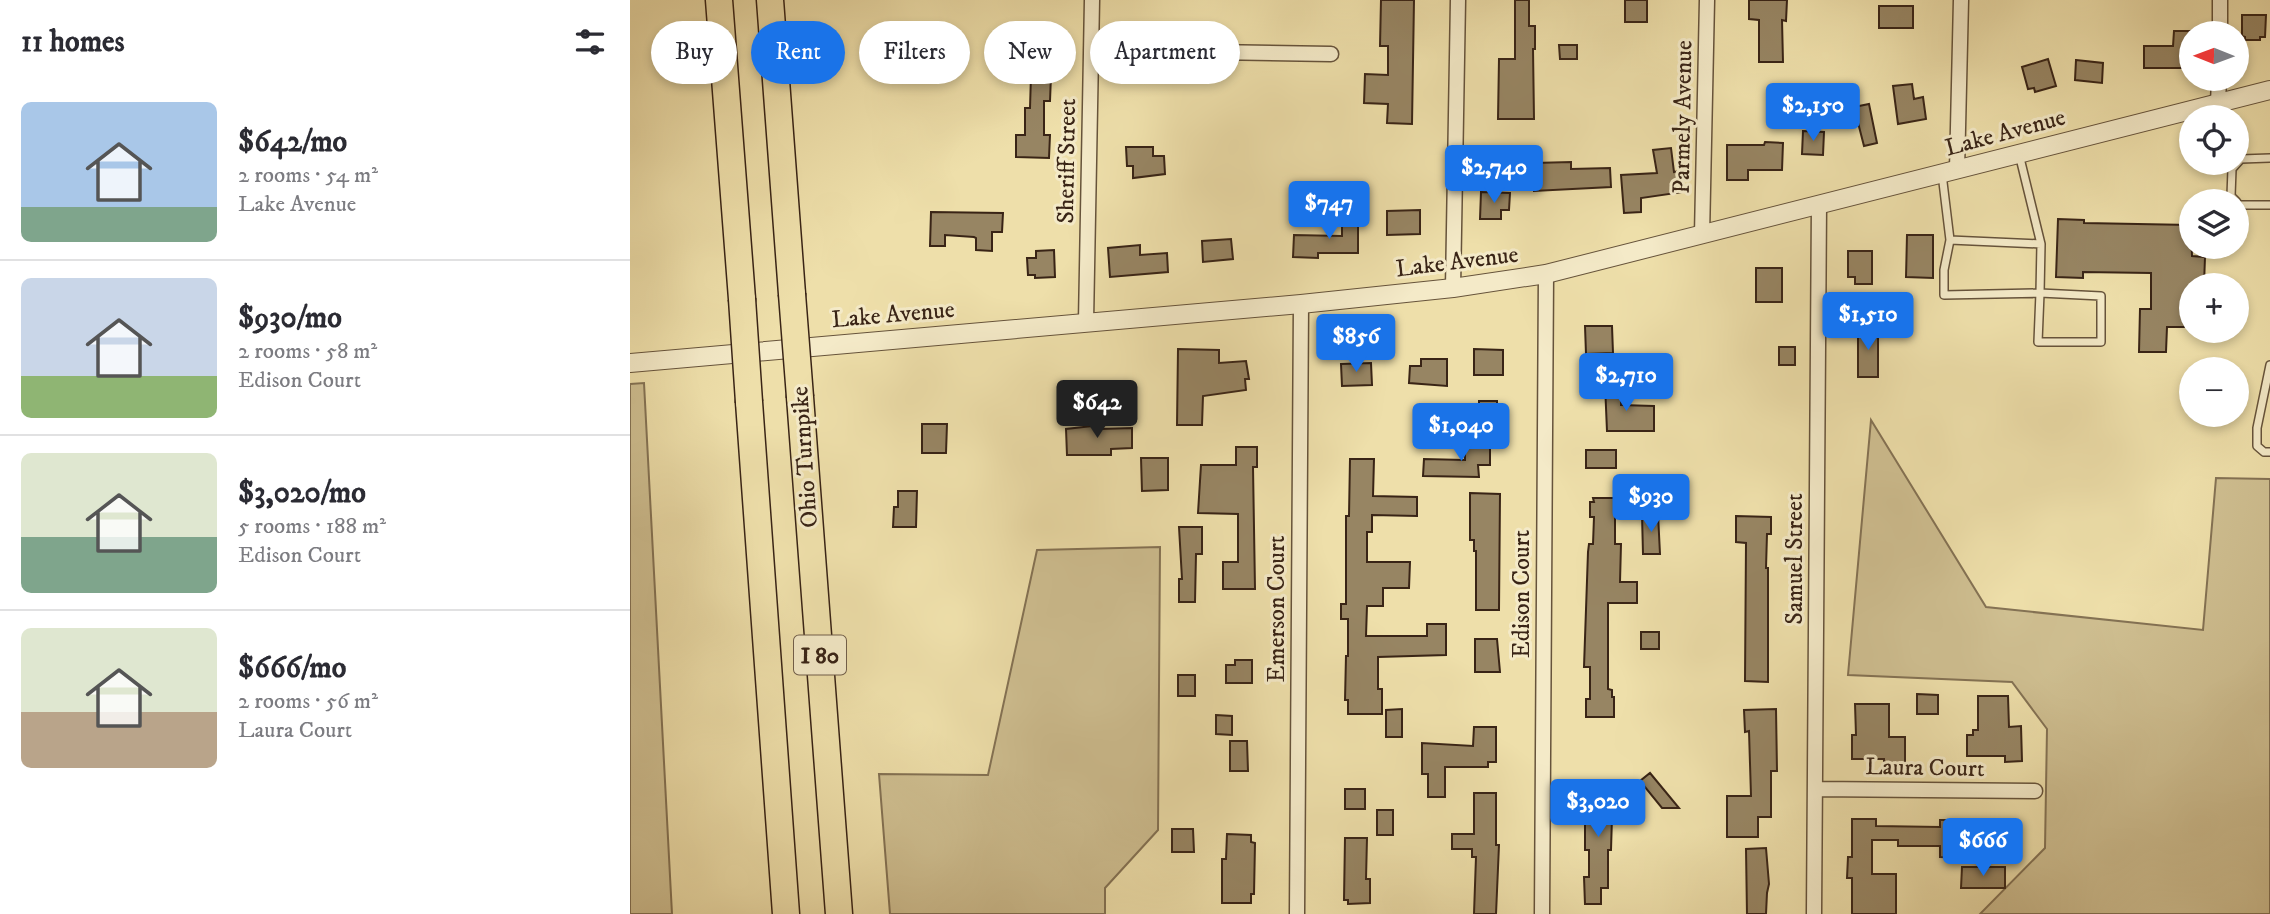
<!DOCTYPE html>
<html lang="en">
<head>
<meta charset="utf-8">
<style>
	:root { --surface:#fff; --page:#f2f2f3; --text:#2b2b33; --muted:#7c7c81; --line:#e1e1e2; --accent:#1a73e8 }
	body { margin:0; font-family:"IM FELL DW Pica",serif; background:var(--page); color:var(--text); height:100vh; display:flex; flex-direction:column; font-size:26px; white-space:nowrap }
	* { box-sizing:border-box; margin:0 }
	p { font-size:23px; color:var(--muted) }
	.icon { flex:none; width:38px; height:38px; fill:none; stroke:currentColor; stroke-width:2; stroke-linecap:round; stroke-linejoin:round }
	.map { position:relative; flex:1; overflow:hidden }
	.drawer { display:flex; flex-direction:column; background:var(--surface); width:630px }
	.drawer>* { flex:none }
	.top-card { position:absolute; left:21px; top:21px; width:665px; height:63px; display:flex; gap:14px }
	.needle { width:46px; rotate:271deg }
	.tools { position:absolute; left:1549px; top:21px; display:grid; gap:14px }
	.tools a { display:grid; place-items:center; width:70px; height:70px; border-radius:50%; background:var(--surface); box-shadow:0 4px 10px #0003; font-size:35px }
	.price { position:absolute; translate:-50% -60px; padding:0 16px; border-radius:7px; background:var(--accent); color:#fff; font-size:23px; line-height:46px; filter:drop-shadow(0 2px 4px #0008) }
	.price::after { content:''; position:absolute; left:50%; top:42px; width:21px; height:16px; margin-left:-10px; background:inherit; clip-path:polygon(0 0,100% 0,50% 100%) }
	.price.on { background:#222; color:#fff }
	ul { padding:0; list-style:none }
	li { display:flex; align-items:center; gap:21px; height:175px; padding:0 21px }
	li+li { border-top:2px solid var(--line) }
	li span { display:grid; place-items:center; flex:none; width:196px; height:140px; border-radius:10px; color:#555 }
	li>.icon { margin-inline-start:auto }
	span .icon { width:84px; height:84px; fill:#fffc; stroke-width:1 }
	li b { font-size:30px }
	h2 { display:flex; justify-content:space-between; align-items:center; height:84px; padding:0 21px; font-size:30px }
	.pill { padding:0 24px; border-radius:32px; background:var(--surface); box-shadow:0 4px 10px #0003; font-size:24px; line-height:63px }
	.pill.on { background:var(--accent); color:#fff }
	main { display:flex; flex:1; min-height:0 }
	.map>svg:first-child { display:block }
	.green { fill:#cfbf91; stroke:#847254; stroke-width:2 }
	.building { fill:#978563; stroke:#392416; stroke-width:2 }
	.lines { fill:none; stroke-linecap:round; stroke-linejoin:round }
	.service-casing { stroke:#66533b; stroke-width:10 }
	.minor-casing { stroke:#66533b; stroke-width:17 }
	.tertiary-casing { stroke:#66533b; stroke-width:20 }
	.motorway-casing { stroke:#392416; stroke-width:29 }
	.service { stroke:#f4eac8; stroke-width:7 }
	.minor { stroke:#f4eac8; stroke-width:14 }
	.tertiary { stroke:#f4eac8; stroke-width:18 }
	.motorway { stroke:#eedfaa; stroke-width:26 }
	.motorway-bridge-casing { stroke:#392416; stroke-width:29; stroke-linecap:butt }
	.motorway-bridge { stroke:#eedfaa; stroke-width:26 }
	.labels { text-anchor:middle; stroke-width:6; stroke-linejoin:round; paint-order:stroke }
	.shield { fill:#f4eac8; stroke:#715f4b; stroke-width:2 }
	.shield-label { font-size:23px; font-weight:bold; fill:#392416 }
	.street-label { font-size:24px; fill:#392416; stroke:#f4eac8 }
</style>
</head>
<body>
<main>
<section class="drawer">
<h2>11 homes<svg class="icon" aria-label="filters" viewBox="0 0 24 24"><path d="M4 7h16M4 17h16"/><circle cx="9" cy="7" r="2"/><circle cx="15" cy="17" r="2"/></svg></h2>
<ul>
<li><span style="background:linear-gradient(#a9c7e8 75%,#7fa58c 0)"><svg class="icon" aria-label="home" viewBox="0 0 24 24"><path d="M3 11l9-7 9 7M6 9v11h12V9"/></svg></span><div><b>$642/mo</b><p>2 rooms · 54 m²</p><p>Lake Avenue</p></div></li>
<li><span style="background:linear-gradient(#c9d6e8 70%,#8fb573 0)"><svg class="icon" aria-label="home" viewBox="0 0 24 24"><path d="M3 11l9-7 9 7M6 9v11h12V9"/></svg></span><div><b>$930/mo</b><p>2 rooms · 58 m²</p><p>Edison Court</p></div></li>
<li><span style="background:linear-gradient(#dfe7d0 60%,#7fa58c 0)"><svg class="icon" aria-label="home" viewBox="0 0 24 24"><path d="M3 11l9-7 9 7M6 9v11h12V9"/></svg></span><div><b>$3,020/mo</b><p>5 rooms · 188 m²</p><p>Edison Court</p></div></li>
<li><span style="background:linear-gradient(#dfe7d0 60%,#b9a48a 0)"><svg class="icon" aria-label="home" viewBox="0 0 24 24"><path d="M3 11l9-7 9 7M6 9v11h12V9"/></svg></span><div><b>$666/mo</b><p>2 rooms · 56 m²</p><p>Laura Court</p></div></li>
</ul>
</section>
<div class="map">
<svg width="1640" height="914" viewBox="0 0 1640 914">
	<rect width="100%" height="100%" fill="#eedfaa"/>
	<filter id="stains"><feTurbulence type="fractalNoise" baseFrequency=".00286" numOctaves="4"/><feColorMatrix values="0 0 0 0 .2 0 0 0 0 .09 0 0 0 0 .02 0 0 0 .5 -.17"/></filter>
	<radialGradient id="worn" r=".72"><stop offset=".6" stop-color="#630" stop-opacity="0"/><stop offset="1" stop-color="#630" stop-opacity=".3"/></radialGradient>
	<path class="green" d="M 14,383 L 42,914 L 0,914 L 0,384 Z
		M 1241,420 L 1356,607 L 1573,630 L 1586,478 L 1640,479 L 1640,914 L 1350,914 L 1415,848 L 1417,729 L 1382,682 L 1218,675 Z
		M 530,547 L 528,830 L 475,888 L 475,914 L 260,914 L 249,774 L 358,775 L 407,550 Z"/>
	<path class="building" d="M 751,0 L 784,0 L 782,124 L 757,123 L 758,104 L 734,103 L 735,74 L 758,75 L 758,46 L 750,46 Z
		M 885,0 L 899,0 L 899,26 L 905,26 L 905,49 L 903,49 L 904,119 L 868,119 L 869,59 L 885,59 Z
		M 995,0 L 1017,0 L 1017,22 L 995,22 Z
		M 1119,0 L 1157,0 L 1156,21 L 1152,20 L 1153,62 L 1129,62 L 1129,20 L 1119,19 Z
		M 1249,6 L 1283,6 L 1283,28 L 1249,28 Z
		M 1612,15 L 1636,15 L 1635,37 L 1630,37 L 1630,40 L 1615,40 L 1615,37 L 1612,36 Z
		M 1544,31 L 1561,31 L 1561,68 L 1514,68 L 1514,46 L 1543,46 Z
		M 929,45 L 947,45 L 947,59 L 930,59 Z
		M 1418,59 L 1426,86 L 1405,92 L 1404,88 L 1398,89 L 1392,67 Z
		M 1446,60 L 1473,63 L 1472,83 L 1445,80 Z
		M 401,75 L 421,75 L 420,101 L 414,101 L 414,135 L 420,135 L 419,158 L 386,157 L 386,135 L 395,135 L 395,108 L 400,108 Z
		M 1282,84 L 1284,99 L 1293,97 L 1296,119 L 1268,124 L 1263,86 Z
		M 1239,104 L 1247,143 L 1234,146 L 1224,107 Z
		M 1173,131 L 1194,132 L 1193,155 L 1172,154 Z
		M 1135,142 L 1153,143 L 1152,170 L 1118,170 L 1118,180 L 1097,180 L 1097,145 L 1134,145 Z
		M 496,147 L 523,147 L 523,156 L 534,156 L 535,174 L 503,178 L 503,166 L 497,166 Z
		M 1041,148 L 1044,172 L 1050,171 L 1053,192 L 1011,198 L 1011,212 L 994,213 L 991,175 L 1027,173 L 1023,150 Z
		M 941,162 L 941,169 L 980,168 L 981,187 L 904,191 L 904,163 Z
		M 851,192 L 880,193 L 879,210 L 871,210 L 871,219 L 850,219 Z
		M 790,210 L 790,234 L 757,235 L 757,211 Z
		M 301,212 L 373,213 L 372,232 L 362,232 L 362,251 L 346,250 L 346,238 L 344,237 L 315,235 L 315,246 L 300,246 Z
		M 712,216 L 728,216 L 728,253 L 688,253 L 688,258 L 663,257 L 664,235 L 712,236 Z
		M 1428,219 L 1454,220 L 1454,223 L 1561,225 L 1562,256 L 1575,257 L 1574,285 L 1561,285 L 1561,327 L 1537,327 L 1536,352 L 1509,352 L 1510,309 L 1521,309 L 1521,273 L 1453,272 L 1453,278 L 1426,277 Z
		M 1277,235 L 1303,235 L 1303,278 L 1276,277 Z
		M 601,239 L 603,259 L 573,262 L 572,241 Z
		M 510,245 L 510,255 L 537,253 L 538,272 L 480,277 L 478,248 Z
		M 424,250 L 425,277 L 405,278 L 405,275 L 398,275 L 397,258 L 406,258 L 406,251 Z
		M 1218,251 L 1242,251 L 1242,284 L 1225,284 L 1225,277 L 1218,277 Z
		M 1126,268 L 1152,268 L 1152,302 L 1126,302 Z
		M 955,326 L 982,326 L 983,353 L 956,354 Z
		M 1228,326 L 1248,326 L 1248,377 L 1228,377 Z
		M 1149,347 L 1165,347 L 1165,365 L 1149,365 Z
		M 548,349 L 589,350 L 589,363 L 616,361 L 619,379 L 615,379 L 616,390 L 573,396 L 572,425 L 547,425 Z
		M 844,349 L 873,350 L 873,375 L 844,375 Z
		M 791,359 L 817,359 L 817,386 L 779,383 L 780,366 L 791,366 Z
		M 741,363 L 742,385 L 712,386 L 711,364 Z
		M 975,384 L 991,384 L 991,405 L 1024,406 L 1024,431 L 977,431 Z
		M 849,401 L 867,401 L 867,417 L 849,417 Z
		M 292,424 L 317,424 L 316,453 L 292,453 Z
		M 471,425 L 471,429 L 502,428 L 502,448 L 481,449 L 481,455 L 437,455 L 436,429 Z
		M 835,442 L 860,442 L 860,465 L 848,465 L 849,477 L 793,476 L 794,459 L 835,460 Z
		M 606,447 L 627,447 L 627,467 L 623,467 L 625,589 L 593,589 L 593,562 L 608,562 L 608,514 L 568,513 L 571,465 L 606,465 Z
		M 956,450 L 986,450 L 986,468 L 956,468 Z
		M 511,458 L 538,458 L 538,490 L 512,491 Z
		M 720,459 L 744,459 L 743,496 L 787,497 L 787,516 L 742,515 L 742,532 L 737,532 L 737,562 L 780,562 L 779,588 L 753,588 L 753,606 L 737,606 L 736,636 L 797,636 L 797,624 L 816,624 L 816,655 L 748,657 L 748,689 L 752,689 L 752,714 L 718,714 L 718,700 L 715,700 L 716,656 L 718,656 L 718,619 L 711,619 L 711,604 L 716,604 L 716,516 L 719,516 Z
		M 268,491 L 287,491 L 286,527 L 263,527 L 264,507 L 268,507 Z
		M 840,493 L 870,494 L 869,610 L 846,610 L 846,551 L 844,551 L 844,540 L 840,540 Z
		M 963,498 L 985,498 L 985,544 L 991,544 L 990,582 L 1007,582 L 1007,603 L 978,603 L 978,689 L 982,690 L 982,697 L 984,697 L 984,717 L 956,717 L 956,699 L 960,699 L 960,667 L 954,667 L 958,552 L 959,544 L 963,544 L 964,517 L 960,517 L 960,502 L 964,502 Z
		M 1012,514 L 1028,514 L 1030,554 L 1013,554 Z
		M 1106,516 L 1141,517 L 1141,534 L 1137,534 L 1136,568 L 1138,568 L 1138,682 L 1115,681 L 1116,543 L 1106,542 Z
		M 549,527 L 572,527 L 572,554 L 566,554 L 565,602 L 549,602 L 549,579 L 552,579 Z
		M 1011,632 L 1029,632 L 1029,649 L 1011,649 Z
		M 845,639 L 867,639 L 870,672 L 845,672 Z
		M 605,660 L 622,660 L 622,683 L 596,683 L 596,665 L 605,665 Z
		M 548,675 L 565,675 L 565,696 L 548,696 Z
		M 1287,694 L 1308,695 L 1308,714 L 1287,714 Z
		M 1348,696 L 1378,696 L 1379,727 L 1391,726 L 1392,761 L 1375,762 L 1375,756 L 1337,756 L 1337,735 L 1343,735 L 1343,730 L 1348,730 Z
		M 1225,704 L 1259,704 L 1259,737 L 1275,737 L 1275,763 L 1254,763 L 1254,759 L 1222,759 L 1222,735 L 1226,735 Z
		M 772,709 L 772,737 L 756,737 L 756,710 Z
		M 1146,709 L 1147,771 L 1141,771 L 1141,817 L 1128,817 L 1128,837 L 1097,837 L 1097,796 L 1121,796 L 1119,731 L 1115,732 L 1114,710 Z
		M 586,715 L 602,716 L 602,735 L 586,734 Z
		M 844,727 L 866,727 L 866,762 L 858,762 L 858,767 L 815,767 L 815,797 L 798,797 L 798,774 L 792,774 L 792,743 L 843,746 Z
		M 600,741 L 617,741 L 618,771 L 600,771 Z
		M 1020,773 L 1049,808 L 1032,808 L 1010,781 Z
		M 958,783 L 983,784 L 981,850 L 978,850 L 978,888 L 971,888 L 971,904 L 955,904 L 954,877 L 959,877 L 959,850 L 955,850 L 955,791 L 958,791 Z
		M 715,789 L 735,789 L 735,809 L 715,809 Z
		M 844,793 L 866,793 L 866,845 L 869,845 L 866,914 L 844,914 L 846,857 L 842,857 L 842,849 L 822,849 L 822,834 L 844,834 Z
		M 747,810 L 763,810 L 763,835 L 747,835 Z
		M 1222,819 L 1246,819 L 1246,826 L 1310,827 L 1310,820 L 1335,820 L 1336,858 L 1310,857 L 1310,846 L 1268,846 L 1268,840 L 1242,840 L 1242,874 L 1266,874 L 1266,914 L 1222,914 L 1222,878 L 1217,878 L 1218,857 L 1222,857 Z
		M 1387,821 L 1388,858 L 1370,858 L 1370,822 Z
		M 542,829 L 563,829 L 564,852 L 542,852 Z
		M 597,834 L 621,835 L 621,842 L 625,843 L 624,894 L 621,894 L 621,903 L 592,903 L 592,859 L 596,859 Z
		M 715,838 L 737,838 L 736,879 L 740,879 L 740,903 L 718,904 L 718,900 L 714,900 Z
		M 1136,848 L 1139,884 L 1137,893 L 1136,914 L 1117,914 L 1116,849 Z
		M 1332,867 L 1375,867 L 1375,888 L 1331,888 Z"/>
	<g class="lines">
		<g class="service-casing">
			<path id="service" d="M 1312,174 L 1320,240 L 1411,244 L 1389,154
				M 1606,201 L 1601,196 L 1602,169 L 1611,159 L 1640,158
				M 1606,201 L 1609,205 L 1640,205
				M 1320,240 L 1314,270 L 1314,295 L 1410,293 L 1411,244
				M 1410,293 L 1471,296 L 1471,342 L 1408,342 Z
				M 1640,365 L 1627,428 L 1627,446 L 1634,452 L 1640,452"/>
		</g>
		<g class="minor-casing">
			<path id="minor" d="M 1590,33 L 1590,0
				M 461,50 L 701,54
				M 1588,103 L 1589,79
				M 1327,170 L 1331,0
				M 1072,235 L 1077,0
				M 823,288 L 828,0
				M 456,322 L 462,0
				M 1185,789 L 1405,791
				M 667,914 L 671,304
				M 912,914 L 916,274
				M 1184,914 L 1189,204"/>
		</g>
		<g class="tertiary-casing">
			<path id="tertiary" d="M 0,363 L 671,304 L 823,288 L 916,274 L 1640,90"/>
		</g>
		<g class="motorway-casing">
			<path id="motorway" d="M 89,0 L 112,299
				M 140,0 L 162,294
				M 170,397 L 209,914
				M 119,402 L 156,914"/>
		</g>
		<use href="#service" class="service"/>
		<use href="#minor" class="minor"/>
		<use href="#tertiary" class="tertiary"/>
		<use href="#motorway" class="motorway"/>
		<g class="motorway-bridge-casing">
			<path id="motorway-bridge" d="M 162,294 L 170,397
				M 112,299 L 119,402"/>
		</g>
		<use href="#motorway-bridge" class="motorway-bridge"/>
	</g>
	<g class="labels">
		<rect class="shield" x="164" y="635.5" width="52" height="39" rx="5"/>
		<g class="shield-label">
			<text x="190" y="663">I 80</text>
		</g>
		<g class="street-label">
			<text transform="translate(1052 117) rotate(-89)" y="8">Parmely Avenue</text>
			<text transform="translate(1375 132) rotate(-15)" y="8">Lake Avenue</text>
			<text transform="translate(436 161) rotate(-89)" y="8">Sheriff Street</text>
			<text transform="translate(827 261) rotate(-7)" y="8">Lake Avenue</text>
			<text transform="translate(263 314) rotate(-5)" y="8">Lake Avenue</text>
			<text transform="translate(174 457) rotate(-94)" y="8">Ohio Turnpike</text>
			<text transform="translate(1164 559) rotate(-90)" y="8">Samuel Street</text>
			<text transform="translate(891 594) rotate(-90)" y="8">Edison Court</text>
			<text transform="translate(646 609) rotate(-90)" y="8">Emerson Court</text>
			<text transform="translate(1295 767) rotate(1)" y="8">Laura Court</text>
		</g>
	</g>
	<rect width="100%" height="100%" filter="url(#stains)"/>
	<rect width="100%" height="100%" fill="url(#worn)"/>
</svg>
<div class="tools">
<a><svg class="needle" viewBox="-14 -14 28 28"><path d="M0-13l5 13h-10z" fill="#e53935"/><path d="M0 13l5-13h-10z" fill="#7c7c81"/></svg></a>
<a><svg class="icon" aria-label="locate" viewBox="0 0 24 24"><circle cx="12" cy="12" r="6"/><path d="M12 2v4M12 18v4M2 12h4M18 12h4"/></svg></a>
<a><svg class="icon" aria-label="layers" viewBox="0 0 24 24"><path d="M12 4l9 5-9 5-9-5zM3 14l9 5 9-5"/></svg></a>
<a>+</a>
<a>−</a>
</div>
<b class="price" style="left:1183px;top:143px">$2,150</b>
<b class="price" style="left:864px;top:205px">$2,740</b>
<b class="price" style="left:699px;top:241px">$747</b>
<b class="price" style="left:1238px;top:352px">$1,510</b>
<b class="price" style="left:726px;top:374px">$856</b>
<b class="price" style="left:996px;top:413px">$2,710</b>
<b class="price on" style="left:467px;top:440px">$642</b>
<b class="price" style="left:831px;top:463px">$1,040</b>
<b class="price" style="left:1021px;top:534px">$930</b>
<b class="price" style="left:968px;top:839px">$3,020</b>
<b class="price" style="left:1353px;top:878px">$666</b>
<div class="top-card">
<a class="pill">Buy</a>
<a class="pill on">Rent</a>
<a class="pill">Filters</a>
<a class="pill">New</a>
<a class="pill">Apartment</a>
</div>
</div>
</main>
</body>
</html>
